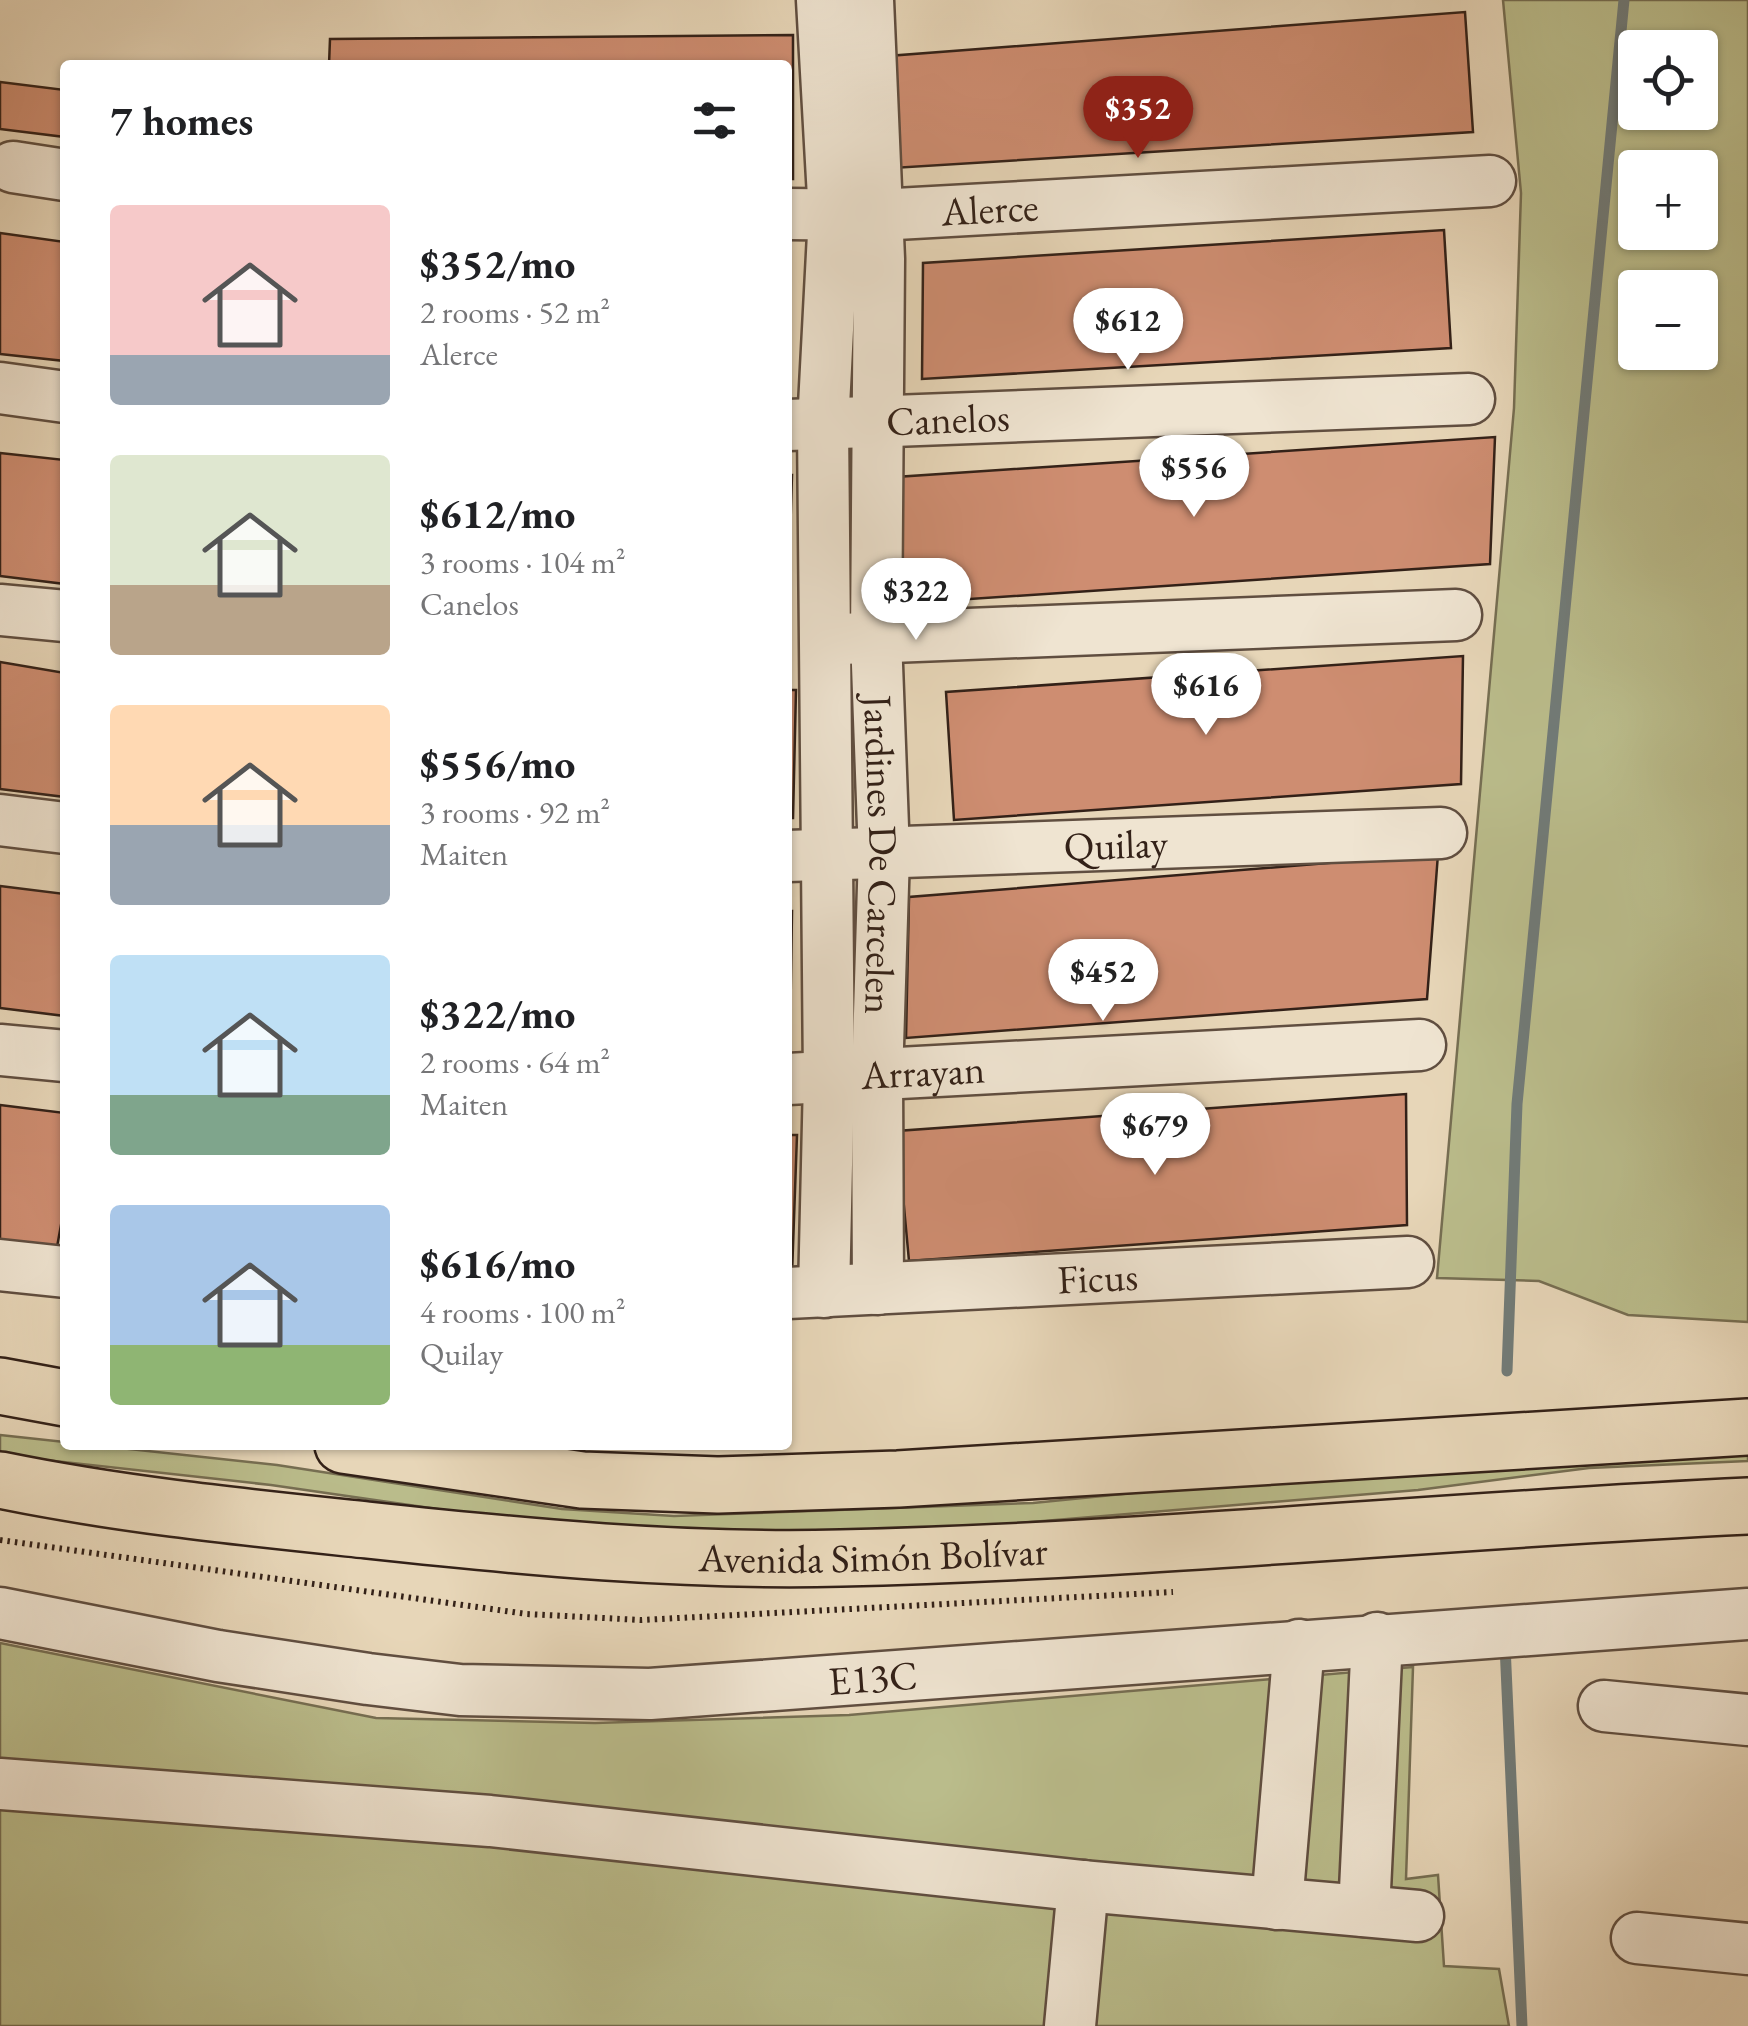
<!DOCTYPE html>
<html lang="en">
<head>
<meta charset="utf-8">
<style>
	:root { --surface:#fff; --page:#f6f6f6; --text:#202124; --muted:#757577; --accent:#8f2418 }
	body { margin:0; font-family:"EB Garamond",serif; background:var(--page); color:var(--text); height:100vh; display:flex; flex-direction:column; font-size:38px; white-space:nowrap }
	* { box-sizing:border-box; margin:0 }
	p { font-size:32px; color:var(--muted) }
	.icon { flex:none; width:55px; height:55px; fill:none; stroke:currentColor; stroke-width:2; stroke-linecap:round; stroke-linejoin:round }
	.map { position:relative; flex:1; overflow:hidden }
	.sheet { position:absolute; left:60px; top:60px; width:732px; height:1390px; display:flex; flex-direction:column; background:var(--surface); border-radius:10px; box-shadow:0 2px 8px #0004 }
	.sheet>* { flex:none }
	.controls { position:absolute; left:1618px; top:30px; display:grid; gap:20px }
	.controls a { display:grid; place-items:center; width:100px; height:100px; border-radius:10px; background:var(--surface); box-shadow:0 2px 8px #0004; font-size:50px }
	.price { position:absolute; translate:-50% -85px; padding:0 22px; border-radius:35px; background:#fff; color:#222; font-size:32px; line-height:65px; filter:drop-shadow(0 2px 5px #0008) }
	.price::after { content:''; position:absolute; left:50%; top:60px; width:30px; height:22px; margin-left:-15px; background:inherit; clip-path:polygon(0 0,100% 0,50% 100%) }
	.price.current { background:var(--accent); color:#fff }
	ul { padding:0; list-style:none }
	li { display:flex; align-items:center; gap:30px; height:250px; padding:0 50px }
	li span { display:grid; place-items:center; flex:none; width:280px; height:200px; border-radius:10px; color:#555 }
	li>.icon { margin-inline-start:auto }
	span .icon { width:120px; height:120px; fill:#fffc; stroke-width:1 }
	li b { font-size:42px }
	h2 { display:flex; justify-content:space-between; align-items:center; height:120px; padding:0 50px; font-size:42px }
	.map>svg:first-child { display:block }
	.green { fill:#babc8b; stroke:#766e52; stroke-width:2.5; fill-rule:evenodd }
	.lines { fill:none; stroke-linecap:round; stroke-linejoin:round }
	.stream { stroke:#717b78; stroke-width:11 }
	.building { fill:#ce8d71; stroke:#332118; stroke-width:2.5 }
	.minor-casing { stroke:#604e40; stroke-width:55 }
	.highway-casing { stroke:#332118; stroke-width:60 }
	.path { stroke:#332118; stroke-width:6; stroke-dasharray:2.5 5; stroke-linecap:butt }
	.minor { stroke:#efe4d1; stroke-width:50 }
	.highway { stroke:#e7d6b8; stroke-width:55 }
	.labels { text-anchor:middle; stroke-width:8; stroke-linejoin:round; paint-order:stroke }
	.street-label { font-size:40px; fill:#332118; stroke:#efe4d1 }
</style>
</head>
<body>
<div class="map">
<svg width="1748" height="2026" viewBox="0 0 1748 2026">
	<rect width="100%" height="100%" fill="#e7d6b8"/>
	<filter id="stains"><feTurbulence type="fractalNoise" baseFrequency=".002" numOctaves="4"/><feColorMatrix values="0 0 0 0 .2 0 0 0 0 .09 0 0 0 0 .02 0 0 0 .5 -.17"/></filter>
	<radialGradient id="worn" r=".72"><stop offset=".6" stop-color="#630" stop-opacity="0"/><stop offset="1" stop-color="#630" stop-opacity=".3"/></radialGradient>
	<path class="green" d="M 1503,0 L 1748,0 L 1748,1322 L 1628,1315 L 1539,1281 L 1437,1278 L 1514,408 L 1521,193 ZM 1635,48 L 1700,48 L 1700,112 L 1635,112 ZM 1635,168 L 1700,168 L 1700,232 L 1635,232 ZM 1635,288 L 1700,288 L 1700,352 L 1635,352 Z
		M 0,1435 L 277,1465 L 562,1509 L 674,1516 L 1033,1503 L 1420,1464 L 1748,1437 L 1748,1461 L 1589,1468 L 1418,1490 L 900,1533 L 623,1536 L 271,1485 L 0,1455 Z
		M 0,1643 L 376,1718 L 595,1723 L 849,1715 L 1413,1667 L 1406,1879 L 1438,1875 L 1444,1966 L 1499,1969 L 1509,2026 L 0,2026 Z"/>
	<g class="lines">
		<path class="stream" d="M 1507,1371 L 1517,1104 L 1624,0
			M 1505,1645 L 1522,2026"/>
	</g>
	<path class="building" d="M 1465,12 L 1473,132 L 893,168 L 888,56 Z
		M 793,35 L 793,179 L 788,179 L 788,65 L 329,65 L 330,39 Z
		M 0,82 L 65,90 L 65,137 L 0,129 Z
		M 1444,230 L 1451,348 L 922,379 L 923,263 Z
		M 0,233 L 65,242 L 65,361 L 0,354 Z
		M 1495,437 L 1490,564 L 896,604 L 896,477 Z
		M 0,453 L 65,460 L 65,584 L 0,576 Z
		M 788,475 L 792,475 L 788,602 Z
		M 1463,656 L 1461,784 L 954,820 L 946,692 Z
		M 0,662 L 65,673 L 65,797 L 0,789 Z
		M 788,690 L 796,690 L 793,818 L 788,818 Z
		M 1438,854 L 1427,999 L 906,1038 L 909,897 Z
		M 0,886 L 65,894 L 65,1016 L 0,1008 Z
		M 788,911 L 792,911 L 790,1040 L 788,1040 Z
		M 1406,1094 L 1407,1225 L 909,1261 L 897,1131 Z
		M 0,1105 L 65,1113 L 65,1203 L 57,1247 L 0,1241 Z
		M 788,1135 L 797,1135 L 792,1274 L 788,1274 Z"/>
	<g class="lines">
		<g class="minor-casing">
			<g id="minor">
				<path d="M 822,0 L 834,215 L 823,425 L 829,1080 L 824,1292"/>
				<path id="s1" d="M 868,0 L 879,259 L 876,638 L 884,854 L 877,1078 L 878,1289"/>
				<path d="M 13,167 L 65,175"/>
				<path id="s2" d="M 788,214 L 878,215 L 1490,181"/>
				<path d="M 0,388 L 65,397"/>
				<path id="s3" d="M 788,425 L 1469,399"/>
				<path d="M 0,610 L 65,616"/>
				<path d="M 841,639 L 1456,615"/>
				<path d="M 0,820 L 65,828"/>
				<path id="s4" d="M 788,856 L 1441,833"/>
				<path d="M 0,1050 L 65,1056"/>
				<path id="s5" d="M 788,1079 L 1420,1045"/>
				<path d="M 0,1265 L 65,1272"/>
				<path id="s6" d="M 788,1293 L 1408,1262"/>
				<path id="s7" d="M 0,1613 L 218,1656 L 368,1679 L 460,1690 L 650,1694 L 1748,1614"/>
				<path d="M 1604,1706 L 1748,1720"/>
				<path d="M 0,1784 L 490,1821 L 1083,1886 L 1418,1916"/>
				<path d="M 1277,1904 L 1299,1645"/>
				<path d="M 1364,1911 L 1377,1638"/>
				<path d="M 1637,1938 L 1748,1949"/>
				<path d="M 1070,2026 L 1083,1886"/>
			</g>
		</g>
		<g class="highway-casing">
			<g id="highway">
				<path d="M 0,1386 L 65,1398"/>
				<path d="M 343,1445 L 582,1480 L 718,1485 L 898,1479 L 1748,1427"/>
				<path id="s8" d="M 0,1480 C 122,1505 243,1517 367,1530 C 524,1547 683,1562 841,1558 C 1144,1551 1445,1520 1748,1506"/>
			</g>
		</g>
		<path class="path" d="M 0,1540 L 527,1614 L 641,1620 L 1173,1592"/>
		<use href="#minor" class="minor"/>
		<use href="#highway" class="highway"/>
	</g>
	<g class="labels">
		<g class="street-label">
			<text dy="14" stroke="none"><textPath href="#s2" startOffset="202">Alerce</textPath></text>
			<text dy="14" stroke="none"><textPath href="#s3" startOffset="160">Canelos</textPath></text>
			<text dy="14" stroke="none"><textPath href="#s4" startOffset="328">Quilay</textPath></text>
			<text dy="14" stroke="none"><textPath href="#s1" startOffset="855">Jardines De Carcelen</textPath></text>
			<text dy="14" stroke="none"><textPath href="#s5" startOffset="135">Arrayan</textPath></text>
			<text dy="14" stroke="none"><textPath href="#s6" startOffset="310">Ficus</textPath></text>
			<text dy="14" stroke="none"><textPath href="#s8" startOffset="878">Avenida Simón Bolívar</textPath></text>
			<text dy="14" stroke="none"><textPath href="#s7" startOffset="880">E13C</textPath></text>
		</g>
	</g>
	<rect width="100%" height="100%" filter="url(#stains)"/>
	<rect width="100%" height="100%" fill="url(#worn)"/>
</svg>
<div class="controls">
<a><svg class="icon" aria-label="locate" viewBox="0 0 24 24"><circle cx="12" cy="12" r="6"/><path d="M12 2v4M12 18v4M2 12h4M18 12h4"/></svg></a>
<a>+</a>
<a>−</a>
</div>
<b class="price current" style="left:1138px;top:161px">$352</b>
<b class="price" style="left:1128px;top:373px">$612</b>
<b class="price" style="left:1194px;top:520px">$556</b>
<b class="price" style="left:916px;top:643px">$322</b>
<b class="price" style="left:1206px;top:738px">$616</b>
<b class="price" style="left:1103px;top:1024px">$452</b>
<b class="price" style="left:1155px;top:1178px">$679</b>
<section class="sheet">
<h2>7 homes<svg class="icon" aria-label="filters" viewBox="0 0 24 24"><path d="M4 7h16M4 17h16"/><circle cx="9" cy="7" r="2"/><circle cx="15" cy="17" r="2"/></svg></h2>
<ul>
<li><span style="background:linear-gradient(#f6c9c9 75%,#9aa5b1 0)"><svg class="icon" aria-label="home" viewBox="0 0 24 24"><path d="M3 11l9-7 9 7M6 9v11h12V9"/></svg></span><div><b>$352/mo</b><p>2 rooms · 52 m²</p><p>Alerce</p></div></li>
<li><span style="background:linear-gradient(#dfe7d0 65%,#b9a48a 0)"><svg class="icon" aria-label="home" viewBox="0 0 24 24"><path d="M3 11l9-7 9 7M6 9v11h12V9"/></svg></span><div><b>$612/mo</b><p>3 rooms · 104 m²</p><p>Canelos</p></div></li>
<li><span style="background:linear-gradient(#ffd9b3 60%,#9aa5b1 0)"><svg class="icon" aria-label="home" viewBox="0 0 24 24"><path d="M3 11l9-7 9 7M6 9v11h12V9"/></svg></span><div><b>$556/mo</b><p>3 rooms · 92 m²</p><p>Maiten</p></div></li>
<li><span style="background:linear-gradient(#bfe0f5 70%,#7fa58c 0)"><svg class="icon" aria-label="home" viewBox="0 0 24 24"><path d="M3 11l9-7 9 7M6 9v11h12V9"/></svg></span><div><b>$322/mo</b><p>2 rooms · 64 m²</p><p>Maiten</p></div></li>
<li><span style="background:linear-gradient(#a9c7e8 70%,#8fb573 0)"><svg class="icon" aria-label="home" viewBox="0 0 24 24"><path d="M3 11l9-7 9 7M6 9v11h12V9"/></svg></span><div><b>$616/mo</b><p>4 rooms · 100 m²</p><p>Quilay</p></div></li>
</ul>
</section>
</div>
</body>
</html>
